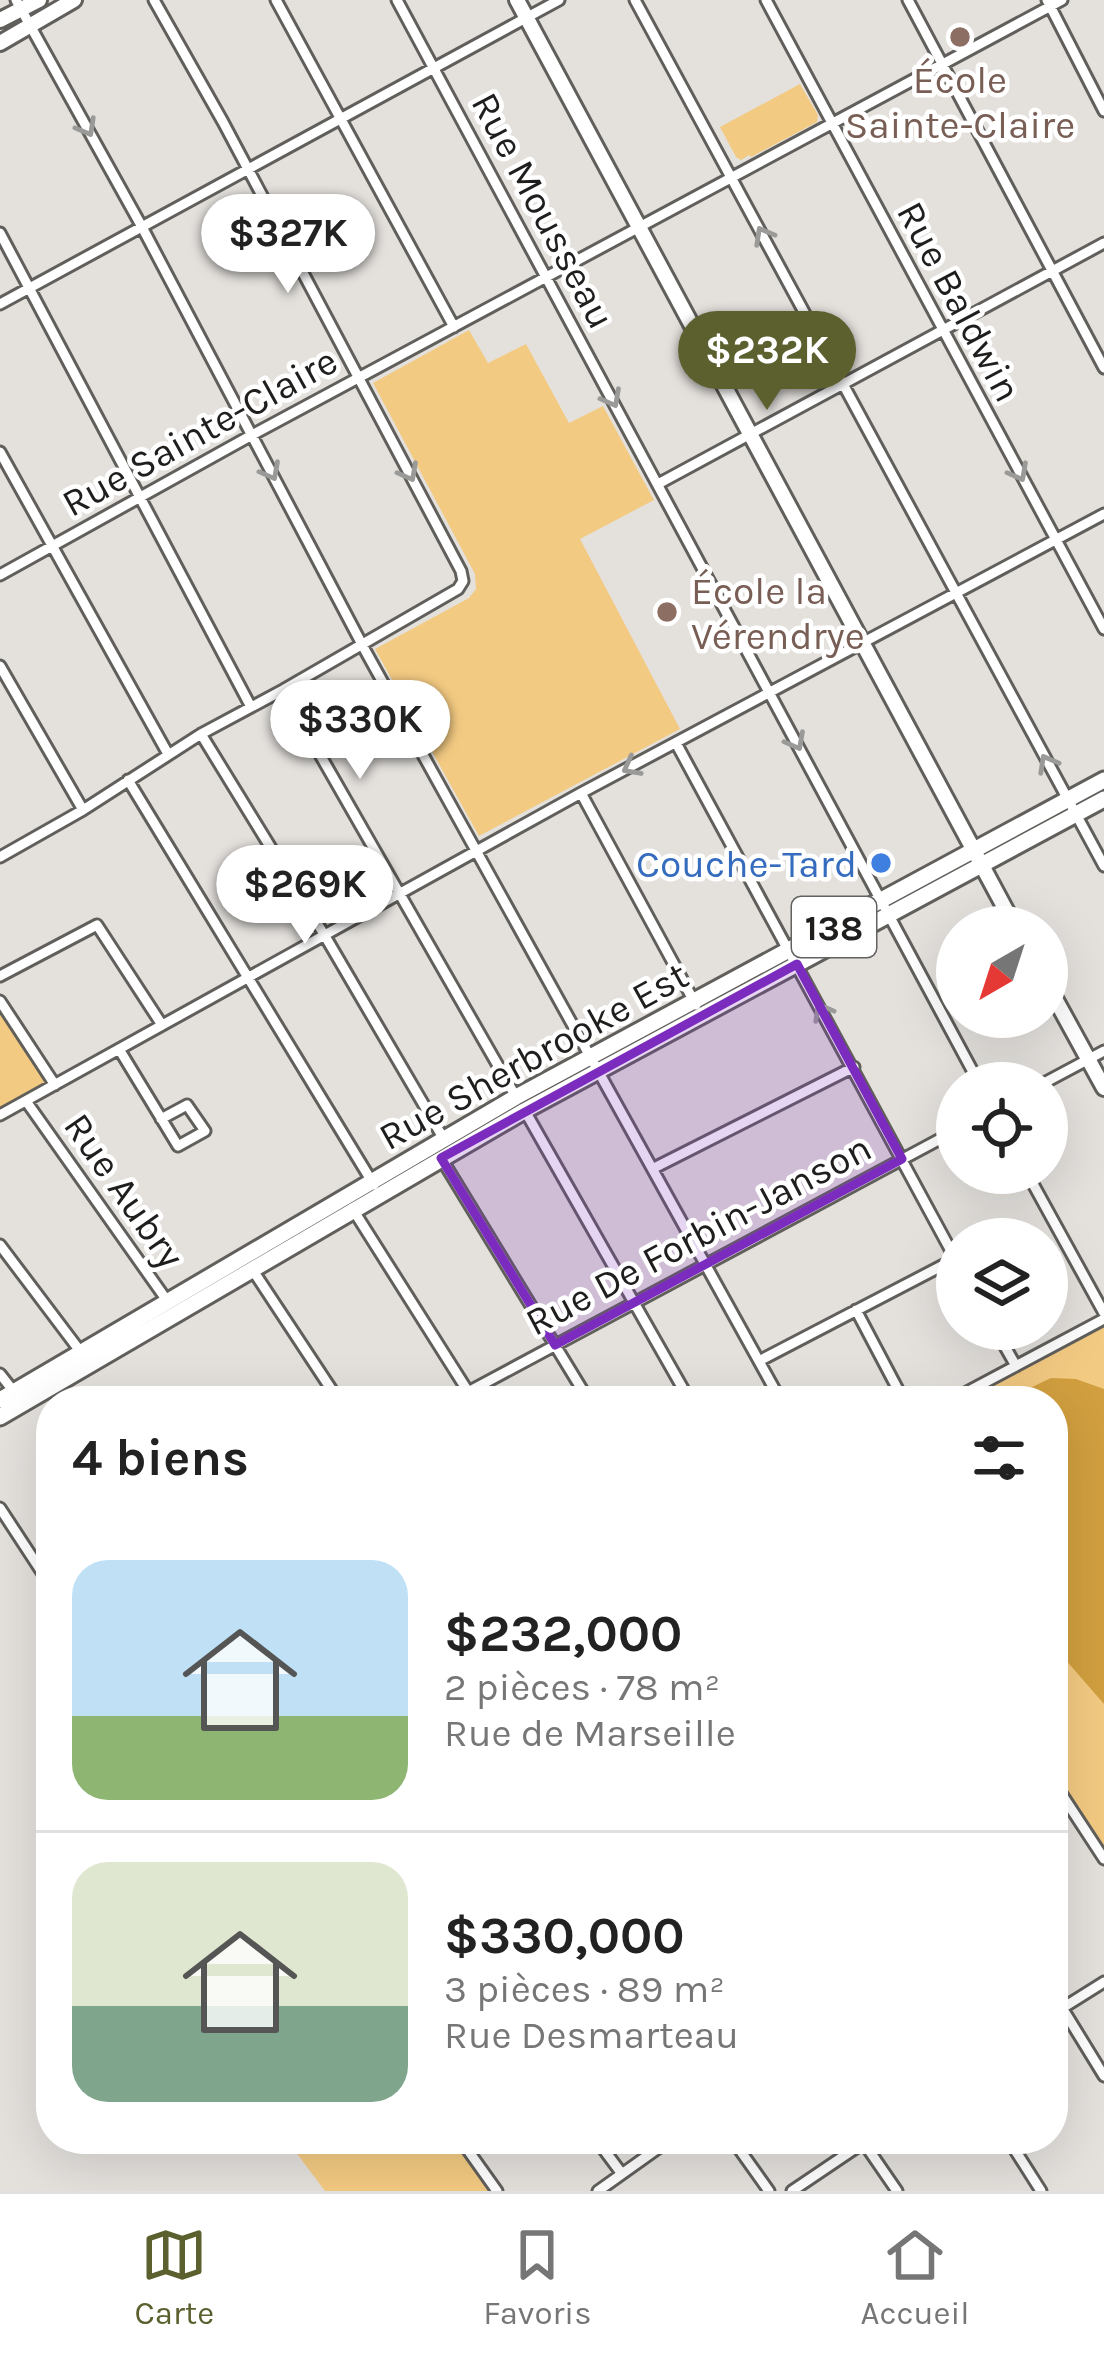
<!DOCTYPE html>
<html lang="fr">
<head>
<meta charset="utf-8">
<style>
	:root { --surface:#fff; --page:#f2f2f2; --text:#222; --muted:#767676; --line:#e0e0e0; --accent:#5b602e }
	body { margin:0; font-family:Karla,sans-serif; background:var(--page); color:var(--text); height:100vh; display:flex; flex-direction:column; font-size:45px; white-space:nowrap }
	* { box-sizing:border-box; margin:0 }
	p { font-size:39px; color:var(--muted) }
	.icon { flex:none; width:66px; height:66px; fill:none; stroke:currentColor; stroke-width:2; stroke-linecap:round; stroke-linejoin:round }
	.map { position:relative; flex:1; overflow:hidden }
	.drawer { position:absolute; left:36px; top:1386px; width:1032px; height:768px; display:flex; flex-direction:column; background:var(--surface); border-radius:48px; box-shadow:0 12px 48px #0002 }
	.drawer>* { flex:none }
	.needle { width:78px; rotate:219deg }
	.fabs { position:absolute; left:936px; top:906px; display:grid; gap:24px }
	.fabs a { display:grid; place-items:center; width:132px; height:132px; border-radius:50%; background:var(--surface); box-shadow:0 12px 48px #0002; font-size:60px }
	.price { position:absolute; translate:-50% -102px; padding:0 27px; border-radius:42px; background:#fff; color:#222; font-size:39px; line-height:78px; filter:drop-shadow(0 3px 6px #0008) }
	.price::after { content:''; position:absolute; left:50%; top:72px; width:36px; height:27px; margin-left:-18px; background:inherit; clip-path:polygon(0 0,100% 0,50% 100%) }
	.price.on { background:var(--accent); color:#fff }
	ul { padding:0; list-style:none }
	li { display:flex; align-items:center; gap:36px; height:300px; padding:0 36px }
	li+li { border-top:3px solid var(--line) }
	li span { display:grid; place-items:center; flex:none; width:336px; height:240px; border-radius:36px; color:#555 }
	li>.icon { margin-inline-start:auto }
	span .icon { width:144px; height:144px; fill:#fffc; stroke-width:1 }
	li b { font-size:51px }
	h2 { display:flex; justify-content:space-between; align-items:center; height:144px; padding:0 36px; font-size:51px }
	.dock { display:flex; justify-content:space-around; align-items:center; height:168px; border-top:3px solid var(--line); background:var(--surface); font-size:33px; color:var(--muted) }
	.dock a { display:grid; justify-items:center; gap:6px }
	.dock .on { color:var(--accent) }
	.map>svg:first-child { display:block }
	.green { fill:#f3ca82 }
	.forest { fill:#d19f3f }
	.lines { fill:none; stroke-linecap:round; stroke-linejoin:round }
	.street-casing { stroke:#615f5b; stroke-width:15 }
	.secondary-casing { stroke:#615f5b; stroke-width:20 }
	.primary-casing { stroke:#615f5b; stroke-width:21 }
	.street { stroke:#fff; stroke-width:9 }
	.secondary { stroke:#fff; stroke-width:14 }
	.primary { stroke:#fff; stroke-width:15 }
	.oneway { stroke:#9a9a99 }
	.marked { fill:#7b2cbf; fill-opacity:0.2; stroke:#7b2cbf; stroke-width:9; stroke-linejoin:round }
	.education-dot { fill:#8d6e63; stroke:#fff; stroke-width:4.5 }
	.shop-dot { fill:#3f7fe0; stroke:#fff; stroke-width:4.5 }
	.labels { text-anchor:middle; stroke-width:9; stroke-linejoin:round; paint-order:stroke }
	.shield { fill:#fff; stroke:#626261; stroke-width:3 }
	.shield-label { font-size:36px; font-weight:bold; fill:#1f1e1d }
	.education-label { font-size:39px; fill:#785e54; stroke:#fff }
	.street-label { font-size:39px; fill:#1f1e1d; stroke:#fff }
	.shop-label { font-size:39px; fill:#366cbe; stroke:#fff; text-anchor:end }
</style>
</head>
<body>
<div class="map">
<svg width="1104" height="2191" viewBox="0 0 1104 2191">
	<rect width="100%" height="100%" fill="#e4e1dd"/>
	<path class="green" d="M 800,84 L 818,115 L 817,122 L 751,157 L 749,155 L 741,160 L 736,157 L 720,127 Z
		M 469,330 L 488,363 L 526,344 L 569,423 L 603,406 L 654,500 L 580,539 L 680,729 L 479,836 L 375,649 L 469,598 L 476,589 L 475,574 L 373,383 Z
		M 0,1001 L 55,1085 L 0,1115 Z
		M 1104,1319 L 1104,1859 L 1053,1781 L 1053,1401 L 969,1401 Z
		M 286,2139 L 460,2139 L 497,2191 L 325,2191 Z"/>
	<path class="forest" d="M 1051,1378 L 1076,1379 L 1104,1389 L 1104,1704 L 1064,1658 L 1053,1638 L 1053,1401 L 1003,1401 Z"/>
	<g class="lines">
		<g class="street-casing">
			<path id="street" d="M 16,0 L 142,227 L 366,652 L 781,1401
				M 276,0 L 454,327
				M 397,0 L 979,1083
				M 635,0 L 1104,866
				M 766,0 L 1104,629
				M 908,0 L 1104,368
				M 1047,0 L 1104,111
				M 0,233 L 251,707
				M 0,304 L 559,0
				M 0,452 L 168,754
				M 658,484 L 1104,243
				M 0,575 L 252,435 L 1062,0
				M 0,666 L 83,810
				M 283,690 L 516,1097
				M 201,734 L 325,936 L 445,1141
				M 676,743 L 957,1262
				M 128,780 L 374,1185
				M 581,793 L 696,1005
				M 0,857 L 83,810 L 201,734 L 283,690 L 458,589 L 463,581 L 461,571 L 223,122 L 154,0
				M 0,976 L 97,925 L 162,1025
				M 0,1001 L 55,1085
				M 119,1049 L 178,1146 L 205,1131 L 187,1105 L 161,1119
				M 1044,1083 L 1104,1051
				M 26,1101 L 168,1302
				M 525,1111 L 690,1401
				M 0,1115 L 581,793 L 1104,514
				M 441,1158 L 589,1401
				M 654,1168 L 854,1067
				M 1027,1173 L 1104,1313
				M 352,1208 L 474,1401
				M 0,1245 L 83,1355
				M 252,1269 L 339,1401
				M 856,1310 L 904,1401
				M 995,1329 L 1016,1366
				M 759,1361 L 955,1259
				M 0,1374 L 15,1393
				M 468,1392 L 957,1130
				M 950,1401 L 1104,1319
				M 0,1508 L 51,1586
				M 1053,1781 L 1104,1859
				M 1053,1993 L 1104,2076
				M 1053,2014 L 1104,1982
				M 460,2139 L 497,2191
				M 596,2139 L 622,2174
				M 732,2139 L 769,2191
				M 1008,2139 L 1041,2191
				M 864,2143 L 897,2191
				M 598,2191 L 671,2139
				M 792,2191 L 869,2139"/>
		</g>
		<g class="secondary-casing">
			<path id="secondary" d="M 517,0 L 1015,927
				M 0,20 L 39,0
				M 0,43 L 74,0
				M 1047,984 L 1104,1088"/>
		</g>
		<g class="primary-casing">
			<path id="primary" d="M 0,1400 L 516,1097 L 1104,780
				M 0,1417 L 524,1111 L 1104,799"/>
		</g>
		<use href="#street" class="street"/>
		<use href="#secondary" class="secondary"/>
		<use href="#primary" class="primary"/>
	</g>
	<defs><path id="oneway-chevron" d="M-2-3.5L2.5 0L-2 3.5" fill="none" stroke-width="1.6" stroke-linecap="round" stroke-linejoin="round" transform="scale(3)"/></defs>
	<g class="oneway">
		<use href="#oneway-chevron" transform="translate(87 128) rotate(61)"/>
		<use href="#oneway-chevron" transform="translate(763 235) rotate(-119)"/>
		<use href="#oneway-chevron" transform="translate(612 399) rotate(62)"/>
		<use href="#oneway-chevron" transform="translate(271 472) rotate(62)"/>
		<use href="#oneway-chevron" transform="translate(409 473) rotate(62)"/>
		<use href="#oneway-chevron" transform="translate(1019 473) rotate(62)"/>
		<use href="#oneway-chevron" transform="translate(796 742) rotate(62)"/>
		<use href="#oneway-chevron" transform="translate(1047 763) rotate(-119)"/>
		<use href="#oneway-chevron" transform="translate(631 767) rotate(152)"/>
		<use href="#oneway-chevron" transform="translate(822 1011) rotate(-119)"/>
	</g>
	<path class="marked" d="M 797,964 L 902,1159 L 555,1345 L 441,1158 Z"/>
	<g class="education-dot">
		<circle cx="960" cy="37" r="12"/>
		<circle cx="667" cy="612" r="12"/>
	</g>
	<circle class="shop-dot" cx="881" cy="863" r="12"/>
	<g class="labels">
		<rect class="shield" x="792" y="897" width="84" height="60" rx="9"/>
		<g class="shield-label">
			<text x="834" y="940">138</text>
		</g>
		<g class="education-label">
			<text x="960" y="93">École<tspan x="960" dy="45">Sainte-Claire</tspan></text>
			<text x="691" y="604" text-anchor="start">École la<tspan x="691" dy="45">Vérendrye</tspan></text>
		</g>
		<g class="street-label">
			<text transform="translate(544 210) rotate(62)" y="14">Rue Mousseau</text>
			<text transform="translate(960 301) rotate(62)" y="14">Rue Baldwin</text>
			<text transform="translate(199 431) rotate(-29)" y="14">Rue Sainte-Claire</text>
			<text transform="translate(533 1055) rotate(-29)" y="14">Rue Sherbrooke Est</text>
			<text transform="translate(125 1190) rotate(55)" y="14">Rue Aubry</text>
			<text transform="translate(698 1234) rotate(-28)" y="14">Rue De Forbin-Janson</text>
		</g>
		<g class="shop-label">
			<text x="857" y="877">Couche-Tard</text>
		</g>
	</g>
</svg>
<div class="fabs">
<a><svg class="needle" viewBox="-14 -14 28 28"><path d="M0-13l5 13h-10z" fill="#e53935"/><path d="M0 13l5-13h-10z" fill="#767676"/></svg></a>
<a><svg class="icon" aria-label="locate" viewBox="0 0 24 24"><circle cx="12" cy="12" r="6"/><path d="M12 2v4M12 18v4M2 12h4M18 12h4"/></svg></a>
<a><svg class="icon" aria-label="layers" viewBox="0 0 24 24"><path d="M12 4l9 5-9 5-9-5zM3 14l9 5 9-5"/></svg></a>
</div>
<b class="price" style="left:288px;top:296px">$327K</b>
<b class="price on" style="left:767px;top:413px">$232K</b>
<b class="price" style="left:360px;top:782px">$330K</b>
<b class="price" style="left:305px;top:947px">$269K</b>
<section class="drawer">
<h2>4 biens<svg class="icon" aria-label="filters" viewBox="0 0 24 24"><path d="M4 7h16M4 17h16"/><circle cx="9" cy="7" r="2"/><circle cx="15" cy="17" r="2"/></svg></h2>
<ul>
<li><span style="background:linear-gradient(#bfe0f5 65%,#8fb573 0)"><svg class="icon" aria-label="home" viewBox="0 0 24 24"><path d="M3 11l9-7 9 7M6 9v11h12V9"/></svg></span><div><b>$232,000</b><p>2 pièces · 78 m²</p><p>Rue de Marseille</p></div></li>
<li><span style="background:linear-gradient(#dfe7d0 60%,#7fa58c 0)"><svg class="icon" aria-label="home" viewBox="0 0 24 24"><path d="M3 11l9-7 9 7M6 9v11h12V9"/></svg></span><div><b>$330,000</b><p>3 pièces · 89 m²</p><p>Rue Desmarteau</p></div></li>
</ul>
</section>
</div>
<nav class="dock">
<a class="on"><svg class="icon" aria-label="map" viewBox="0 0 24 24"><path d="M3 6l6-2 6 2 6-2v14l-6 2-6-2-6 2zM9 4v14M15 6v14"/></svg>Carte</a>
<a><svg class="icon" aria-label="saved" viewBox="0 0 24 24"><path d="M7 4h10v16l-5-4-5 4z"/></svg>Favoris</a>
<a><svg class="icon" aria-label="home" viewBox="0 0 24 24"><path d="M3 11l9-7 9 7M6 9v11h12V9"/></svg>Accueil</a>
</nav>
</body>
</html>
